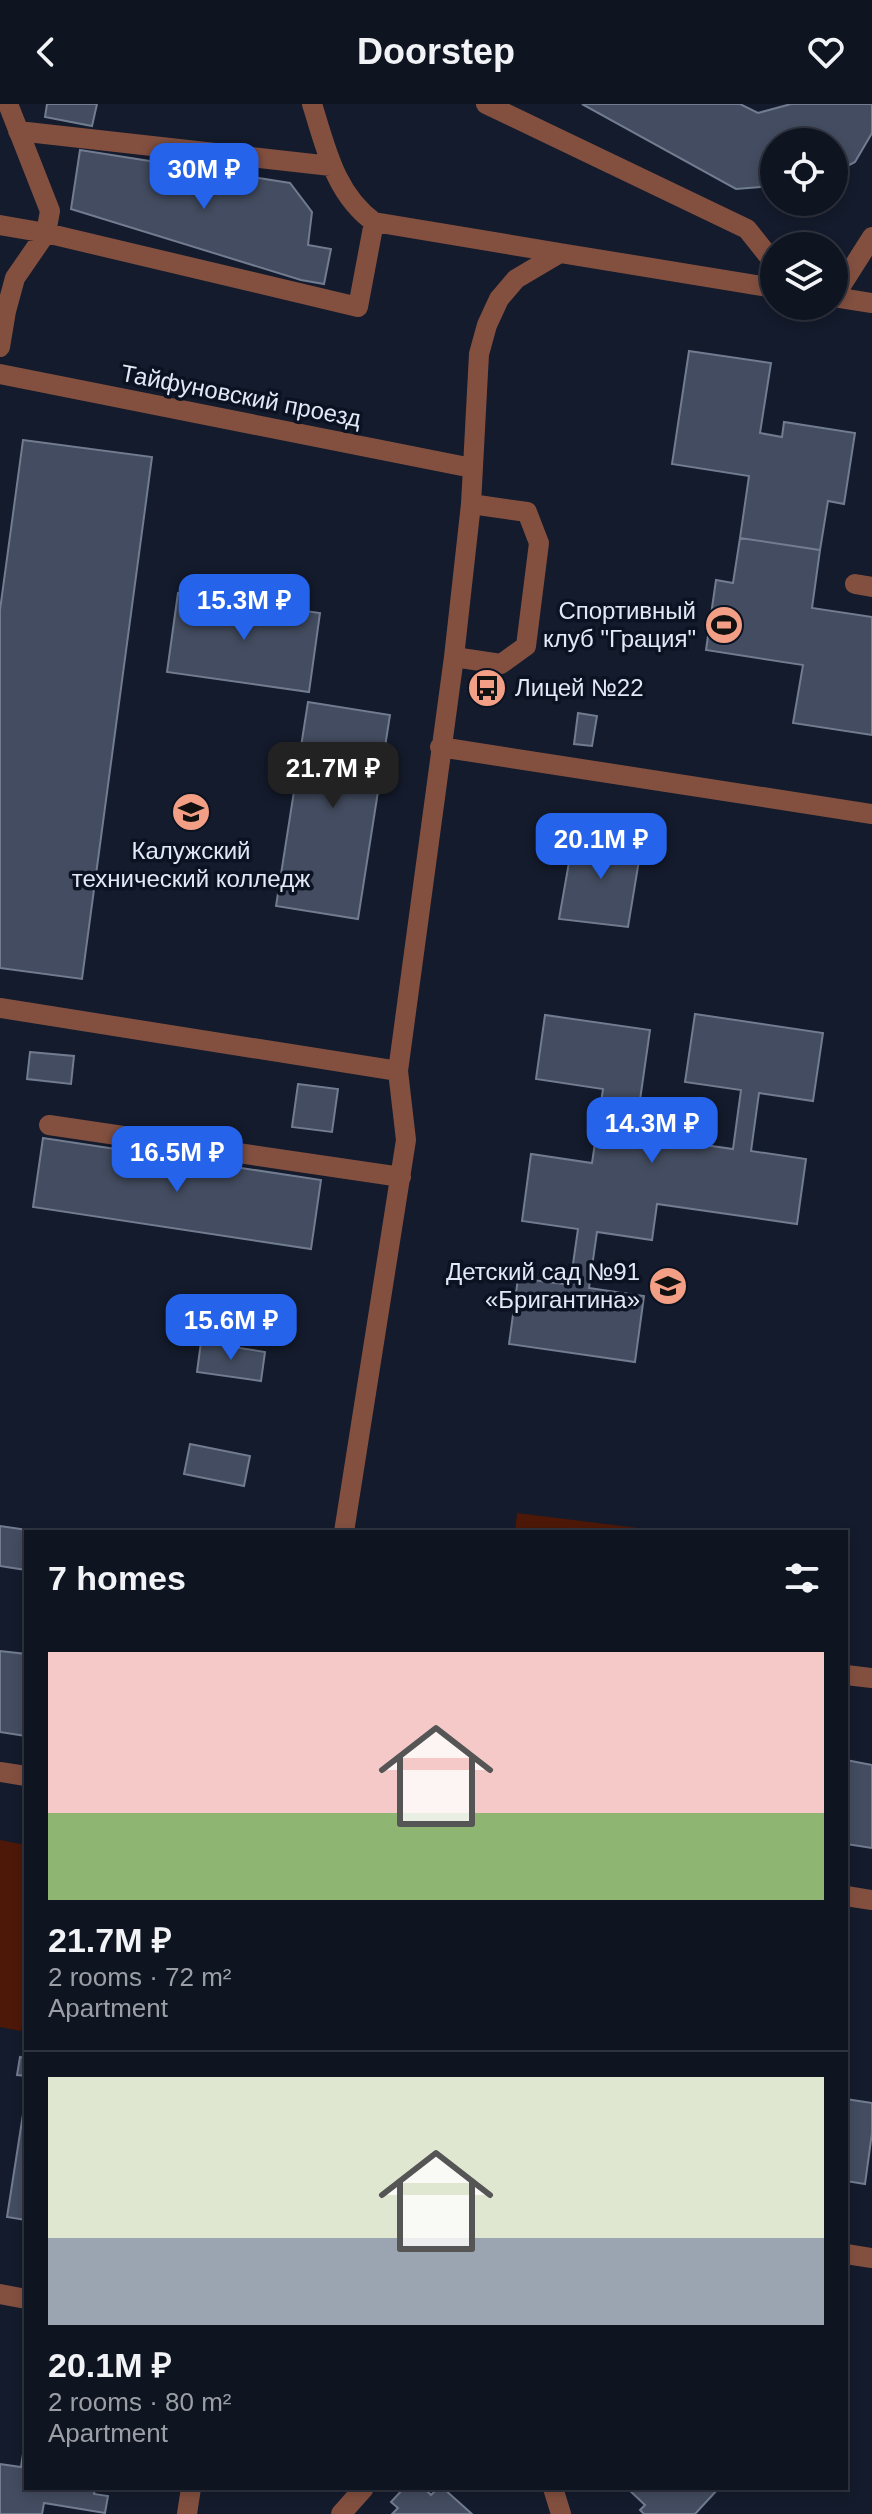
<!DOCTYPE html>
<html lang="en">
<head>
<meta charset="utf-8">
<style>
	:root { --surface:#0f1421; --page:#181d2a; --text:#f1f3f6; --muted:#9b9ea5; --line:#2f333f; --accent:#2563eb }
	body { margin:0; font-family:Arial,sans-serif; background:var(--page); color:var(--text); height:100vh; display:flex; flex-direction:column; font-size:30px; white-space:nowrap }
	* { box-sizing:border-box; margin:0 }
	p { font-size:26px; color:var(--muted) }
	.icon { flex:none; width:44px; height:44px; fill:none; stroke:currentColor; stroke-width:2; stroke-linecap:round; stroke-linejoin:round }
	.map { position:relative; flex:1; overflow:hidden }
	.sheet { position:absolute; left:24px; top:1426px; width:824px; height:960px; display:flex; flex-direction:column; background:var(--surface); border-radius:0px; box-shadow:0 4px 12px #0003,0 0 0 2px var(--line) }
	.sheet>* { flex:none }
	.controls { position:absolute; left:760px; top:24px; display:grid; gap:16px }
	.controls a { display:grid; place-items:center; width:88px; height:88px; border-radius:50%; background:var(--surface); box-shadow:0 4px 12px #0003,0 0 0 2px var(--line); font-size:40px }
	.price { position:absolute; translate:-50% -68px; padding:0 18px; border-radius:16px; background:var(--accent); color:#fff; font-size:26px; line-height:52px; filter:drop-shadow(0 2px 4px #0008) }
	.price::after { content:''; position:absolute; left:50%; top:48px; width:24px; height:18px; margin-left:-12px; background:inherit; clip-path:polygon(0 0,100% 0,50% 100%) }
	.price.on { background:#222; color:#fff }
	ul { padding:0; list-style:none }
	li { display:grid; align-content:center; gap:16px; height:424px; padding:0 24px }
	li+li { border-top:2px solid var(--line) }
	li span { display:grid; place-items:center; height:248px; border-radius:0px; color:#555 }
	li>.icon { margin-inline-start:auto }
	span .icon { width:144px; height:144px; fill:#fffc; stroke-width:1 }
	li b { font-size:34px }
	h2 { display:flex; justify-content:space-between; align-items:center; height:96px; padding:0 24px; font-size:34px }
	header { display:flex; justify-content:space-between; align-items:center; height:104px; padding:0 24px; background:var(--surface); font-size:36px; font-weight:600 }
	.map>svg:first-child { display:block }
	.green { fill:#4d1807 }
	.building { fill:#434c60; stroke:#717c91; stroke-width:2 }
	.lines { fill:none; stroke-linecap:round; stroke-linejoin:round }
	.minor { stroke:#835040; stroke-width:20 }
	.labels { text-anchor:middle; stroke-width:7; stroke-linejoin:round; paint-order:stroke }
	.street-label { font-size:24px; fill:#e2e8f5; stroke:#0b1222 }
	.poi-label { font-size:24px; fill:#e2e8f5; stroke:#0b1222; text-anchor:end }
</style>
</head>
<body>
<header><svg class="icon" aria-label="back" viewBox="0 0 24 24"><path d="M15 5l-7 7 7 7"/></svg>Doorstep<svg class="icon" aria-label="heart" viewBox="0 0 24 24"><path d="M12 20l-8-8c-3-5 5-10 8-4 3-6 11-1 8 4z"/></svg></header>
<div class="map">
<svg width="872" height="2410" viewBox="0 0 872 2410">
	<rect width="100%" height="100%" fill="#141b2c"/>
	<path class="green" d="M 517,1409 L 646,1425 L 646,1428 L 515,1428 Z
		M 0,1736 L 26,1741 L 26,1900 L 21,1927 L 0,1923 Z"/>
	<path class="building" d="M 47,0 L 97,0 L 92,22 L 45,13 Z
		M 582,0 L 740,0 L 758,9 L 791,0 L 872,0 L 872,29 L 855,58 L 834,69 L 834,38 L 774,38 L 774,82 L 736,85 Z
		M 80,46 L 290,79 L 312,108 L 308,141 L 331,145 L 324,180 L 301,176 L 71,105 Z
		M 689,247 L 771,259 L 760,329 L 782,333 L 784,318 L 855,329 L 844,400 L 828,397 L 820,446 L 740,434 L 749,372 L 672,360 Z
		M 23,336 L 152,353 L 82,875 L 0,864 L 0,506 Z
		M 740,434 L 820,446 L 812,504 L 872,513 L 872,631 L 793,619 L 803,561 L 706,546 L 716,476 L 733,479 Z
		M 178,489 L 320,509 L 309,588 L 167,568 Z
		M 308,598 L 390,611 L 358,815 L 276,802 Z
		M 578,609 L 597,612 L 592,642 L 574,640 Z
		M 574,730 L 642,738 L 628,823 L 559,815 Z
		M 695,910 L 823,929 L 813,997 L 759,989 L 751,1047 L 806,1055 L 797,1120 L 657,1100 L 652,1136 L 597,1128 L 589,1184 L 644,1192 L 635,1258 L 509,1240 L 518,1174 L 570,1181 L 578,1125 L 522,1117 L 531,1050 L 592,1059 L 603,985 L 536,975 L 545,911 L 650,926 L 635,1031 L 733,1045 L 741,986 L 685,978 Z
		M 30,948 L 74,952 L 71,980 L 27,975 Z
		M 298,980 L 338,985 L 332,1028 L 292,1023 Z
		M 43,1034 L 321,1076 L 311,1145 L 33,1103 Z
		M 201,1238 L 265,1248 L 261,1277 L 197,1268 Z
		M 190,1340 L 250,1352 L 244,1382 L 184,1370 Z
		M 0,1422 L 34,1427 L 26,1428 L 26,1466 L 0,1462 Z
		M 0,1547 L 26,1550 L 26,1632 L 0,1628 Z
		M 846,1656 L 872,1661 L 872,1744 L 846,1740 Z
		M 20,1953 L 26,1954 L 26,1972 L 17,1971 Z
		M 26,1991 L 26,2116 L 7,2113 Z
		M 846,1995 L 872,1999 L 872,2029 L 865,2080 L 846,2077 Z
		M 26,2330 L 26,2384 L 95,2384 L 94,2390 L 108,2392 L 105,2409 L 44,2399 L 42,2410 L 0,2410 L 0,2360 L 21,2363 Z
		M 404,2384 L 424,2384 L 431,2391 L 438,2384 L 443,2384 L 472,2410 L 392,2410 L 398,2404 L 391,2398 Z
		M 627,2384 L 719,2384 L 695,2410 L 644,2410 L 640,2406 L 645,2401 Z"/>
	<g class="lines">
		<path class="minor" d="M 8,0 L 50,107 L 46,129 L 358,203 L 374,118
			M 312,0 C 326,44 335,90 374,118 L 560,149
			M 486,0 L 747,125 L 774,159
			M 18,27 L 331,62
			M 0,121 L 46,129 L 15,174 L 6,207 L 0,243
			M 834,193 L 872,133
			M 834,193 L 872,199
			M 0,270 L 472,364
			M 855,480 L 872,483
			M 454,553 L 501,560 L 526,542 L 539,439 L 527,408 L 471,400
			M 440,643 L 872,710
			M 0,904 L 398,967
			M 49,1021 L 401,1073
			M 344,1428 L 406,1036 L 398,967 L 454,553 L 471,400 L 479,250 L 487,221 L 499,195 L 516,175 L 560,149 L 774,184
			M 846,1571 L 872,1574
			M 0,1668 L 26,1672
			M 846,1792 L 872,1796
			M 846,2150 L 872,2154
			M 0,2190 L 26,2195
			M 553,2384 L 561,2410
			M 187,2410 L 191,2384
			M 341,2410 L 364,2384"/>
	</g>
	<defs>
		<g id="stadium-disc" transform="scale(2)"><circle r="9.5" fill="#f39f85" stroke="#0b1222"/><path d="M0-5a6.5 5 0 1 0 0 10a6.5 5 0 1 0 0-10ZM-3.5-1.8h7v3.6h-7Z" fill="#111"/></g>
		<g id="bus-disc" transform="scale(2)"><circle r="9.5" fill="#f39f85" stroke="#0b1222"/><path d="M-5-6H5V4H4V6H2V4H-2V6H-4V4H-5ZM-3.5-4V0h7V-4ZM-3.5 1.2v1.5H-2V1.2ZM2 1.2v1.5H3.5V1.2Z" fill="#111"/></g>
		<g id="university-disc" transform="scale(2)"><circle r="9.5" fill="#f39f85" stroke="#0b1222"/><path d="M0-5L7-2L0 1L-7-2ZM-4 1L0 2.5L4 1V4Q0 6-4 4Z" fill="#111"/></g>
		<g id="school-disc" transform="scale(2)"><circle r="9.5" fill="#f39f85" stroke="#0b1222"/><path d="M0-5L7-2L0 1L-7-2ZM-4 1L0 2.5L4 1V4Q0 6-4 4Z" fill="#111"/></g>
	</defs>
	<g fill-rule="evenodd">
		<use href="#stadium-disc" x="724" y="521"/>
		<use href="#bus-disc" x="487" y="584"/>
		<use href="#university-disc" x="191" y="708"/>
		<use href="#school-disc" x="668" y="1182"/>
	</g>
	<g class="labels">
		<g class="street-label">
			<text transform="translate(241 292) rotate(11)" y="8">Тайфуновский проезд</text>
		</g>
		<g class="poi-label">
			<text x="696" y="515">Спортивный<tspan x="696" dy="28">клуб "Грация"</tspan></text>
			<text x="515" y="592" text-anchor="start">Лицей №22</text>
			<text x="191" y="755" text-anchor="middle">Калужский<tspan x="191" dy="28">технический колледж</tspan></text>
			<text x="640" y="1176">Детский сад №91<tspan x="640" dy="28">«Бригантина»</tspan></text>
		</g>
	</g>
</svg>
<div class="controls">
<a><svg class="icon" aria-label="locate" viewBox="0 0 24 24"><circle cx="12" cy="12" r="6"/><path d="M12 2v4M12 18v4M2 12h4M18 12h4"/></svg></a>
<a><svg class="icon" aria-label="layers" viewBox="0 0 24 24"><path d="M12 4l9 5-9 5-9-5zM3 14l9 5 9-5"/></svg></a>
</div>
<b class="price" style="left:204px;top:107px">30M ₽</b>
<b class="price" style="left:244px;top:538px">15.3M ₽</b>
<b class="price on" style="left:333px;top:706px">21.7M ₽</b>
<b class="price" style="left:601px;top:777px">20.1M ₽</b>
<b class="price" style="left:652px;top:1061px">14.3M ₽</b>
<b class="price" style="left:177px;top:1090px">16.5M ₽</b>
<b class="price" style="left:231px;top:1258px">15.6M ₽</b>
<section class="sheet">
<h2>7 homes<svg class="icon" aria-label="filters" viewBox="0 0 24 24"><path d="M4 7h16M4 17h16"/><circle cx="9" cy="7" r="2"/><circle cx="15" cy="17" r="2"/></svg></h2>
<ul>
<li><span style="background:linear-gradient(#f6c9c9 65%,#8fb573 0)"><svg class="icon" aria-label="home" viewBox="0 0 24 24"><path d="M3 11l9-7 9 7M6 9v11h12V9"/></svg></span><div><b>21.7M ₽</b><p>2 rooms · 72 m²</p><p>Apartment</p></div></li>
<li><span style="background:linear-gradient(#dfe7d0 65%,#9aa5b1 0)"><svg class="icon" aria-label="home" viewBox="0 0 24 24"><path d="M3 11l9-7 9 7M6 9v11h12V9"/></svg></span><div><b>20.1M ₽</b><p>2 rooms · 80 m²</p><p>Apartment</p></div></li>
</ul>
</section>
</div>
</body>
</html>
